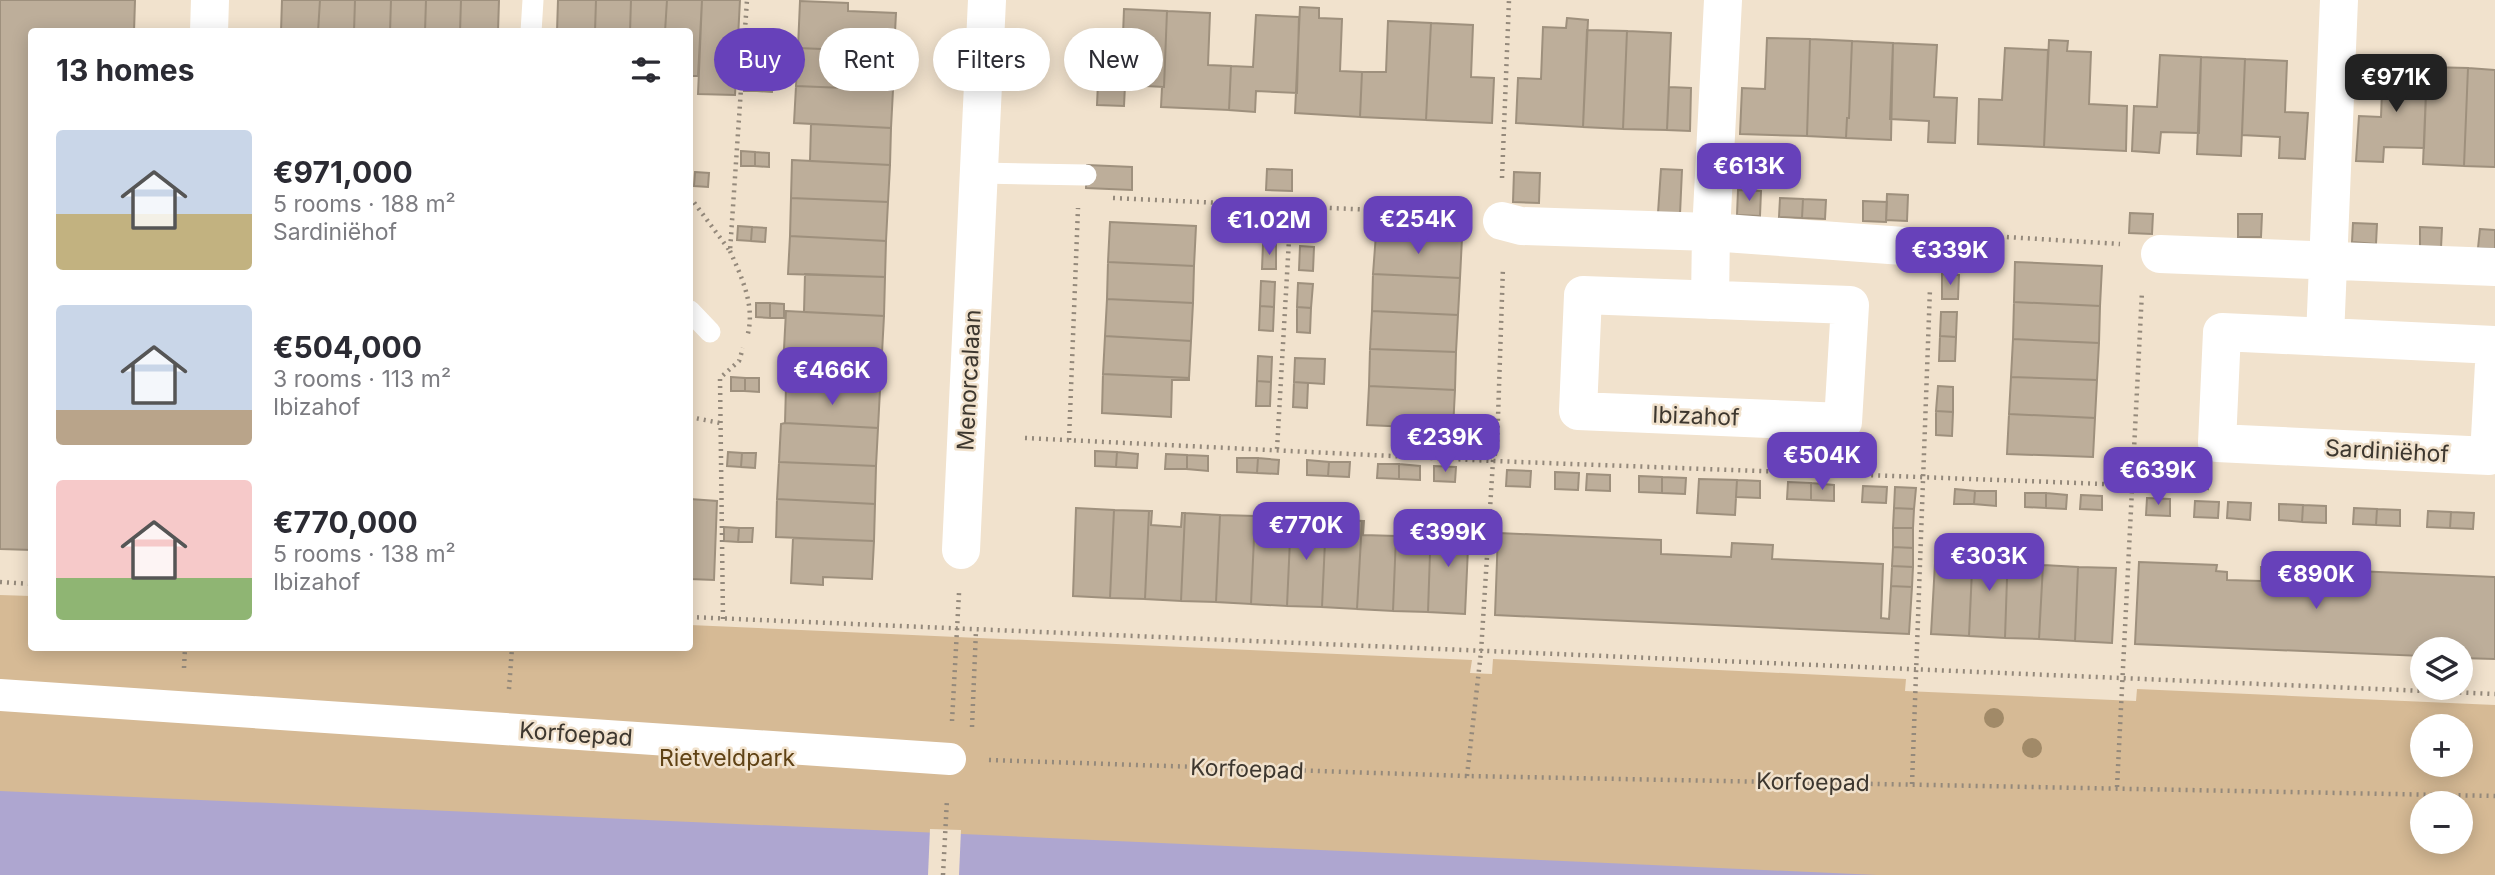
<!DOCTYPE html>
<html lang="en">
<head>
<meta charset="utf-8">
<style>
	:root { --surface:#fff; --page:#f2f2f3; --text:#2b2b33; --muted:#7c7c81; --accent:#6741ba }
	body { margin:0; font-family:Inter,sans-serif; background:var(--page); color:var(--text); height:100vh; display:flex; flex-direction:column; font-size:26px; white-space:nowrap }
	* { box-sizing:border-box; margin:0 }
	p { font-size:23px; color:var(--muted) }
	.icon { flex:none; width:38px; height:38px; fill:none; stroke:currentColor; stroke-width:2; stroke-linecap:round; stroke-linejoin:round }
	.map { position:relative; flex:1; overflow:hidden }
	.drawer { position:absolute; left:28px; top:28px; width:665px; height:623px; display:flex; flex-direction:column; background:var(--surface); border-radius:7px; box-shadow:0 4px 18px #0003 }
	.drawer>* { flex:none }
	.banner { position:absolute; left:714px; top:28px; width:665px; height:63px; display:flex; gap:14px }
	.buttons { position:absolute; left:2410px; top:637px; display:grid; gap:14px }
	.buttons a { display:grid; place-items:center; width:63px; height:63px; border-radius:50%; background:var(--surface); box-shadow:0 4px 18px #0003; font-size:35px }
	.price { position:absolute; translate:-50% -60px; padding:0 16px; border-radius:14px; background:var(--accent); color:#fff; font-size:23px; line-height:46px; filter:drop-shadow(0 2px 4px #0008) }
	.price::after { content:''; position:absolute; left:50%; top:42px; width:21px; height:16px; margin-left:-10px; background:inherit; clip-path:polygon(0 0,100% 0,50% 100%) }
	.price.on { background:#222; color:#fff }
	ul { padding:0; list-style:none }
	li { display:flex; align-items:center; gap:21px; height:175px; padding:0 28px }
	li span { display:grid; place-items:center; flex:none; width:196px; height:140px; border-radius:7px; color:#555 }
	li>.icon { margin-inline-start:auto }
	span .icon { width:84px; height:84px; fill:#fffc; stroke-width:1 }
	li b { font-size:30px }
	h2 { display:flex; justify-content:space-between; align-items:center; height:84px; padding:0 28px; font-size:30px }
	.pill { padding:0 24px; border-radius:32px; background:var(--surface); box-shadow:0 4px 18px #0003; font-size:24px; line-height:63px }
	.pill.on { background:var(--accent); color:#fff }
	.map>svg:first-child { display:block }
	.green { fill:#d6ba95; fill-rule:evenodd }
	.water { fill:#aea6d0 }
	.pier { fill:#f1e2cd }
	.building { fill:#bdae9a; stroke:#9e907d; stroke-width:2 }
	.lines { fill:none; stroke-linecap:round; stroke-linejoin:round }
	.path { stroke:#94897b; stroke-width:4.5; stroke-dasharray:2 5; stroke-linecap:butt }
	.service { stroke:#fff; stroke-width:21 }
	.pedestrian { stroke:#fff; stroke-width:32 }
	.minor { stroke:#fff; stroke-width:38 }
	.tree { fill:#a18a68 }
	.labels { text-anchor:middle; stroke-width:5; stroke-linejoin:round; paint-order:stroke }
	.street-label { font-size:23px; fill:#3d372f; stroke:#f1e2cd }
	.park-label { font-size:23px; fill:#5f4215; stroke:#f1e2cd }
</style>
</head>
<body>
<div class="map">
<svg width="2495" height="875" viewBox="0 0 2495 875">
	<rect width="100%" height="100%" fill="#f1e2cd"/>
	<path class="green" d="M 0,595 L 31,596 L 32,648 L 690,648 L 690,625 L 1472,660 L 1470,673 L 1492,674 L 1493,659 L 1906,679 L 1905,691 L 2136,701 L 2137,689 L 2495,705 L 2495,875 L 0,875 ZM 2422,726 L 2460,726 L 2460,765 L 2422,765 ZM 2422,803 L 2460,803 L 2460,842 L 2422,842 Z"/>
	<path class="water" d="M 0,791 L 1877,875 L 0,875 Z"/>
	<path class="pier" d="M 930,829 L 961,830 L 959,875 L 928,875 Z"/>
	<path class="building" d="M 0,0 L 135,0 L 134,32 L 32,32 L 32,550 L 0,549 Z
		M 282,0 L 320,0 L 318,32 L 281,32 Z
		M 320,0 L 355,0 L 354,32 L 318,32 Z
		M 355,0 L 391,0 L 390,32 L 354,32 Z
		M 391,0 L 426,0 L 425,32 L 390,32 Z
		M 426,0 L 461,0 L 460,32 L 425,32 Z
		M 461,0 L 499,0 L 498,32 L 460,32 Z
		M 558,0 L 596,0 L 595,32 L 557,32 Z
		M 596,0 L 631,0 L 630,32 L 595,32 Z
		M 631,0 L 667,0 L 665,32 L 630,32 Z
		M 667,0 L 702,0 L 698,76 L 690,76 L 690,32 L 665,32 Z
		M 702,0 L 740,0 L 735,95 L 698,94 Z
		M 800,1 L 848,3 L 848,11 L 896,13 L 894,52 L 798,48 Z
		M 1300,7 L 1319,8 L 1319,18 L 1342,19 L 1340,71 L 1362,72 L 1360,117 L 1295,113 Z
		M 1124,9 L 1167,11 L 1164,87 L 1125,85 L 1124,106 L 1097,105 L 1099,60 L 1122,61 Z
		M 1167,11 L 1210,13 L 1208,65 L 1231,66 L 1229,110 L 1161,107 L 1162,87 L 1164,87 Z
		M 1256,15 L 1299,17 L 1297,93 L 1256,91 L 1255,112 L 1229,110 L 1231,66 L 1253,67 Z
		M 1567,18 L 1588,20 L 1583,127 L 1516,123 L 1518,78 L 1541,79 L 1543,27 L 1566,28 Z
		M 1388,21 L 1431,23 L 1426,120 L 1360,117 L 1362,72 L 1386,72 Z
		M 1431,23 L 1473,25 L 1471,77 L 1494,78 L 1492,123 L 1426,120 Z
		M 1587,30 L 1627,31 L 1623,129 L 1583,127 Z
		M 1627,31 L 1671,33 L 1667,130 L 1623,129 Z
		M 749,32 L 763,33 L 762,47 L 748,46 Z
		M 1767,38 L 1810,39 L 1807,136 L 1740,134 L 1742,88 L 1765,89 Z
		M 1810,39 L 1852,41 L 1849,118 L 1847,118 L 1846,138 L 1807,136 Z
		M 2049,40 L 2068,41 L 2067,51 L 2091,52 L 2089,104 L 2127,106 L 2126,151 L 2044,147 Z
		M 1852,41 L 1893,43 L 1891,140 L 1846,138 L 1847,118 L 1849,118 Z
		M 1893,43 L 1937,45 L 1934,97 L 1957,98 L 1955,143 L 1928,142 L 1929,121 L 1890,119 Z
		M 798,48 L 894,52 L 893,90 L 796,86 Z
		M 2005,48 L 2048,50 L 2044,147 L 1978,144 L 1979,99 L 2002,100 Z
		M 2160,55 L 2201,57 L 2199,133 L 2161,132 L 2159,153 L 2132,151 L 2134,106 L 2157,107 Z
		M 2201,57 L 2245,59 L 2241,156 L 2197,154 Z
		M 2245,59 L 2287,61 L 2285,112 L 2308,113 L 2305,159 L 2279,158 L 2280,137 L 2242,135 Z
		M 2383,65 L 2427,67 L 2424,148 L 2384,147 L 2383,162 L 2356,161 L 2359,116 L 2381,117 Z
		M 2427,67 L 2468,68 L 2464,166 L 2423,164 Z
		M 2468,68 L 2495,70 L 2495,167 L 2464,166 Z
		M 745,77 L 759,77 L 758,91 L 744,91 Z
		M 759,77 L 773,78 L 772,92 L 758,91 Z
		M 796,86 L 893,90 L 891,128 L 794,123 Z
		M 1669,87 L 1691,88 L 1690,131 L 1667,130 Z
		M 811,124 L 891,128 L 890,165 L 810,161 Z
		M 741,151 L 755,152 L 755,166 L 741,166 Z
		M 755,152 L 769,153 L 769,167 L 755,166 Z
		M 792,160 L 890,165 L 888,202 L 791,198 Z
		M 1087,165 L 1132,167 L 1132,190 L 1086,188 Z
		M 1267,169 L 1292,170 L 1292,191 L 1266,190 Z
		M 1661,169 L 1682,170 L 1680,214 L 1658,213 Z
		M 695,172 L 709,173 L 708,187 L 694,186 Z
		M 1514,172 L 1540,173 L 1539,203 L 1513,202 Z
		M 1738,190 L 1761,191 L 1760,216 L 1737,215 Z
		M 1887,194 L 1908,195 L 1907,221 L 1886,220 Z
		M 791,198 L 888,202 L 886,241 L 790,236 Z
		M 1780,198 L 1803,199 L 1802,218 L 1779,217 Z
		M 1803,199 L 1826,200 L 1825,219 L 1802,218 Z
		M 1863,201 L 1887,202 L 1886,222 L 1863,221 Z
		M 1258,208 L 1284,210 L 1283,226 L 1257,225 Z
		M 2130,213 L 2153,214 L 2152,234 L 2129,233 Z
		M 2238,214 L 2262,214 L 2261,237 L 2238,237 Z
		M 1408,220 L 1429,222 L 1428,236 L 1407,235 Z
		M 1110,222 L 1196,226 L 1194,266 L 1108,262 Z
		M 2353,223 L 2377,224 L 2376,244 L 2352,242 Z
		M 738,226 L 752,227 L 751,241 L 737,240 Z
		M 752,227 L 766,228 L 765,242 L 751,241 Z
		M 2420,227 L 2442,228 L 2441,248 L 2420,247 Z
		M 2480,229 L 2495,230 L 2495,249 L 2478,248 Z
		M 1376,234 L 1462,238 L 1460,278 L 1373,274 Z
		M 790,236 L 886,241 L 885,277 L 788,274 Z
		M 1263,244 L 1276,245 L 1276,269 L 1262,269 Z
		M 1300,246 L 1314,247 L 1313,271 L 1299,270 Z
		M 1108,262 L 1194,266 L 1193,303 L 1107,299 Z
		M 2015,262 L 2102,266 L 2100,306 L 2014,302 Z
		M 805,274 L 885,277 L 884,316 L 804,312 Z
		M 1373,274 L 1460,278 L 1458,315 L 1372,311 Z
		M 1942,274 L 1959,275 L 1958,299 L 1942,299 Z
		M 1261,281 L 1275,282 L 1274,307 L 1260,306 Z
		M 1298,283 L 1313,284 L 1311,308 L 1297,307 Z
		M 1107,299 L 1193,303 L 1191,341 L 1105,336 Z
		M 2014,302 L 2100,306 L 2099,343 L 2013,339 Z
		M 756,303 L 770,303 L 770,318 L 756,317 Z
		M 770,303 L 784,304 L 784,318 L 770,318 Z
		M 1260,306 L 1274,307 L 1273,331 L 1259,330 Z
		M 1297,307 L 1311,308 L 1310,333 L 1297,332 Z
		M 786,311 L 884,316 L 882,353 L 784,349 Z
		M 1372,311 L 1458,315 L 1456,352 L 1370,349 Z
		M 1941,312 L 1957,312 L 1956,337 L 1940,336 Z
		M 1105,336 L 1191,341 L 1189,378 L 1103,374 Z
		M 1940,336 L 1956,337 L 1955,361 L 1939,361 Z
		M 2013,339 L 2099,343 L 2097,380 L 2011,377 Z
		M 802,349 L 882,353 L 880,390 L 800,387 Z
		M 1370,349 L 1456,352 L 1455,390 L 1369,386 Z
		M 1258,356 L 1272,357 L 1271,382 L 1257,381 Z
		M 1295,358 L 1325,359 L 1324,384 L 1294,382 Z
		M 1103,374 L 1189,378 L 1189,380 L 1172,380 L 1171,417 L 1102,413 Z
		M 731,377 L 745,378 L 745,391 L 731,391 Z
		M 2011,377 L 2097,380 L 2095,418 L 2009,414 Z
		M 745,378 L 759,378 L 759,392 L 745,391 Z
		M 1257,381 L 1271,382 L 1270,406 L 1256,406 Z
		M 1294,382 L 1308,383 L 1307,408 L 1293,407 Z
		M 786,386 L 880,390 L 878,428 L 785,423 Z
		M 1369,386 L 1455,390 L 1453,429 L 1367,425 Z
		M 1938,386 L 1953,387 L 1953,412 L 1936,411 Z
		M 1936,411 L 1953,412 L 1952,436 L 1936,435 Z
		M 2009,414 L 2095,418 L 2093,457 L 2007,454 Z
		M 785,423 L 878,428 L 876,466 L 779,462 L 781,424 Z
		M 1424,428 L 1447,428 L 1446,443 L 1423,442 Z
		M 1095,451 L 1117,452 L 1116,467 L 1095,466 Z
		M 728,452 L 742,453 L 741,467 L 727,466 Z
		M 1117,452 L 1138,454 L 1137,468 L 1116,467 Z
		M 742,453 L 756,453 L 755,468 L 741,467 Z
		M 1166,454 L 1187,455 L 1187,469 L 1165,469 Z
		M 1187,455 L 1208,456 L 1208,471 L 1187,469 Z
		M 1237,458 L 1258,458 L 1257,473 L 1237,472 Z
		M 1258,458 L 1279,460 L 1278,474 L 1257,473 Z
		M 1307,460 L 1329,462 L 1328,476 L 1307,475 Z
		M 779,462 L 876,466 L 875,504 L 777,499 Z
		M 1329,462 L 1350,462 L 1349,477 L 1328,476 Z
		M 1378,464 L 1399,464 L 1399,479 L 1377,478 Z
		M 1399,464 L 1420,466 L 1420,480 L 1399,479 Z
		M 1434,466 L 1456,467 L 1455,482 L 1434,481 Z
		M 1507,470 L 1531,471 L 1530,487 L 1506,486 Z
		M 1555,472 L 1579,473 L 1578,490 L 1555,489 Z
		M 1587,474 L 1610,475 L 1610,491 L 1586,490 Z
		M 1639,476 L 1662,477 L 1662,493 L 1639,492 Z
		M 1662,477 L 1686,478 L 1685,494 L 1662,493 Z
		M 1699,479 L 1737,480 L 1735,515 L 1697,513 Z
		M 1737,480 L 1760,481 L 1760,498 L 1736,497 Z
		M 1788,482 L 1811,483 L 1811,500 L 1787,499 Z
		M 1811,483 L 1834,485 L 1834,501 L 1811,500 Z
		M 1863,486 L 1887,487 L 1886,503 L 1862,502 Z
		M 1895,487 L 1916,488 L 1914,509 L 1894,508 Z
		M 1955,489 L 1975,491 L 1974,504 L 1954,504 Z
		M 1975,491 L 1996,491 L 1996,506 L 1974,504 Z
		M 2025,493 L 2046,493 L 2046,508 L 2025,507 Z
		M 2046,493 L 2067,495 L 2066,509 L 2046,508 Z
		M 2081,495 L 2102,496 L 2102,510 L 2080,509 Z
		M 2147,498 L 2170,499 L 2170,516 L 2146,515 Z
		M 690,499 L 717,501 L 714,580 L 690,579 Z
		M 777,499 L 875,504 L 874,541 L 776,537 Z
		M 2195,501 L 2219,502 L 2218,518 L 2194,517 Z
		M 2228,502 L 2251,503 L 2250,520 L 2227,518 Z
		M 2279,504 L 2303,505 L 2302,522 L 2279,520 Z
		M 2303,505 L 2326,506 L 2326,523 L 2302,522 Z
		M 1076,508 L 1114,510 L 1110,598 L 1073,596 Z
		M 1894,508 L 1914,509 L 1913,528 L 1893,528 Z
		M 2354,508 L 2377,509 L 2376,525 L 2353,524 Z
		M 2377,509 L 2400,510 L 2400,526 L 2376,525 Z
		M 1114,510 L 1149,511 L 1145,599 L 1110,598 Z
		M 1149,511 L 1152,511 L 1151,525 L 1181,527 L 1182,513 L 1185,513 L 1181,601 L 1145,599 Z
		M 2428,511 L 2451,512 L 2450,528 L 2427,527 Z
		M 2451,512 L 2474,513 L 2473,529 L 2450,528 Z
		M 1185,513 L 1220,515 L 1216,602 L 1181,601 Z
		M 1220,515 L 1255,516 L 1251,604 L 1216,602 Z
		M 1255,516 L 1291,517 L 1287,606 L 1251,604 Z
		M 1291,517 L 1326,519 L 1322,607 L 1287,606 Z
		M 1326,519 L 1362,521 L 1357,609 L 1322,607 Z
		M 1362,521 L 1364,521 L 1363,535 L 1396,536 L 1393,611 L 1357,609 Z
		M 1429,523 L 1431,524 L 1428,612 L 1393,611 L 1396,536 L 1429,538 Z
		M 1431,524 L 1469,526 L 1465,614 L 1428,612 Z
		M 724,527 L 739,528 L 738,542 L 724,541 Z
		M 739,528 L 753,528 L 752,542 L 738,542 Z
		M 1893,528 L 1913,528 L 1913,548 L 1893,547 Z
		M 1498,533 L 1661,540 L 1661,554 L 1731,557 L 1732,543 L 1773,545 L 1772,559 L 1883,564 L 1881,618 L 1889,619 L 1891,586 L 1912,587 L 1909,634 L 1495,615 Z
		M 793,538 L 874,541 L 872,579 L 823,577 L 823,585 L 791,583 Z
		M 1936,546 L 1973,548 L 1969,636 L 1931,634 Z
		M 1893,547 L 1913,548 L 1913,567 L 1892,566 Z
		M 1973,548 L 2008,549 L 2005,638 L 1969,636 Z
		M 2008,549 L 2011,549 L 2010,563 L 2043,565 L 2039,639 L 2005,638 Z
		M 2139,562 L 2217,565 L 2216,571 L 2227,572 L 2227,580 L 2261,581 L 2261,567 L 2495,577 L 2495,659 L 2460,658 L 2460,649 L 2422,649 L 2422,656 L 2135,644 Z
		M 2043,565 L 2078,567 L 2075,641 L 2039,639 Z
		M 1892,566 L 1913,567 L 1912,587 L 1891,586 Z
		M 2078,567 L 2116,568 L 2112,643 L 2075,641 Z"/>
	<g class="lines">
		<path class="path" d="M 1502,178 L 1509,0
			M 690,197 L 730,251 L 747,0
			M 1113,198 L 1461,214
			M 1958,234 L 2120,244
			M 730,251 C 742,278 756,307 747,337
			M 690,417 L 720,423
			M 1025,438 L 1493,461 L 2211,488
			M 1069,440 L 1078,208
			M 1277,449 L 1291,205
			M 0,582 L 32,584
			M 690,617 L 2495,694
			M 723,619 L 720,378 L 739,361 L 743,348
			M 184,668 L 185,648
			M 509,689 L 512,648
			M 952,721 L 959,593
			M 972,727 L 976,630
			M 989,760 L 1467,776 L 2495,796
			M 1467,776 L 1481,652 L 1493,461 L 1497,448 L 1503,267
			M 1912,784 L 1930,288
			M 2117,787 L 2142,291
			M 943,875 L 947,799"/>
		<path class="service" d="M 531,32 L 533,0
			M 979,173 L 1086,175
			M 690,311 L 710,332"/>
		<path class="pedestrian" d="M 0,695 L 950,759"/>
		<path class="minor" d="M 209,32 L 210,0
			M 1502,221 L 1521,226 L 1711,232 L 1917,247
			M 2160,254 L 2495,267
			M 1583,295 L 1850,305 L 1843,422 L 1578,411 Z
			M 1710,300 L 1711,232 L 1723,0
			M 2222,332 L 2495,345 L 2489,456 L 2217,443 Z
			M 2325,337 L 2339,0
			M 961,550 L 987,0"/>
	</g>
	<g class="tree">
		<circle cx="1994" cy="718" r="10"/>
		<circle cx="2032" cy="748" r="10"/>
	</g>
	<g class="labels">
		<g class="street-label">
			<text transform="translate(969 380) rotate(-87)" y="8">Menorcalaan</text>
			<text transform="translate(1696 416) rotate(2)" y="8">Ibizahof</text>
			<text transform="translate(2387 451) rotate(3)" y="8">Sardiniëhof</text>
			<text transform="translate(576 734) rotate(4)" y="8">Korfoepad</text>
			<text transform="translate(1247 769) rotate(2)" y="8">Korfoepad</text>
			<text transform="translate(1813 782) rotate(1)" y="8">Korfoepad</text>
		</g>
		<g class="park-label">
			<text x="727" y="766">Rietveldpark</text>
		</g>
	</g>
</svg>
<div class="buttons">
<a><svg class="icon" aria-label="layers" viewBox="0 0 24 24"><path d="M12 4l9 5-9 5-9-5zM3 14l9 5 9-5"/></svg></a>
<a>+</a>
<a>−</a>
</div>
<b class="price on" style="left:2396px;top:114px">€971K</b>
<b class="price" style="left:1749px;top:203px">€613K</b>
<b class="price" style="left:1418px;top:256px">€254K</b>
<b class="price" style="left:1269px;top:257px">€1.02M</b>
<b class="price" style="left:1950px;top:287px">€339K</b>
<b class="price" style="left:832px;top:407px">€466K</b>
<b class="price" style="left:1445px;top:474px">€239K</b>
<b class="price" style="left:1822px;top:492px">€504K</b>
<b class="price" style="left:2158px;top:507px">€639K</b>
<b class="price" style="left:1306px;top:562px">€770K</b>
<b class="price" style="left:1448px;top:569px">€399K</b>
<b class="price" style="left:1989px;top:593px">€303K</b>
<b class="price" style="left:2316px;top:611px">€890K</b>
<div class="banner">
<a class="pill on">Buy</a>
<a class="pill">Rent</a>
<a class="pill">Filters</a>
<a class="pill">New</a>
</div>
<section class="drawer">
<h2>13 homes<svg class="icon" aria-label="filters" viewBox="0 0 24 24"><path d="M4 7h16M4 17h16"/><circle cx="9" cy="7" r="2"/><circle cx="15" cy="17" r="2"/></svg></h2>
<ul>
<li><span style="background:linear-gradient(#c9d6e8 60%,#c2b280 0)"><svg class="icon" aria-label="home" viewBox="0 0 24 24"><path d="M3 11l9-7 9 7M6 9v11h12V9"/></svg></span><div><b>€971,000</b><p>5 rooms · 188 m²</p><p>Sardiniëhof</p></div></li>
<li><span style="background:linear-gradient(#c9d6e8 75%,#b9a48a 0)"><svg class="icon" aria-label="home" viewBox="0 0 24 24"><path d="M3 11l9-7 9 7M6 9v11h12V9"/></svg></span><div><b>€504,000</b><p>3 rooms · 113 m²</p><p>Ibizahof</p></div></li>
<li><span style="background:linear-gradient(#f6c9c9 70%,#8fb573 0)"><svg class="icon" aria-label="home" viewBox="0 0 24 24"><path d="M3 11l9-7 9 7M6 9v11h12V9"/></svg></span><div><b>€770,000</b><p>5 rooms · 138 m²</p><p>Ibizahof</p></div></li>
</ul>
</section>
</div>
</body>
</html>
